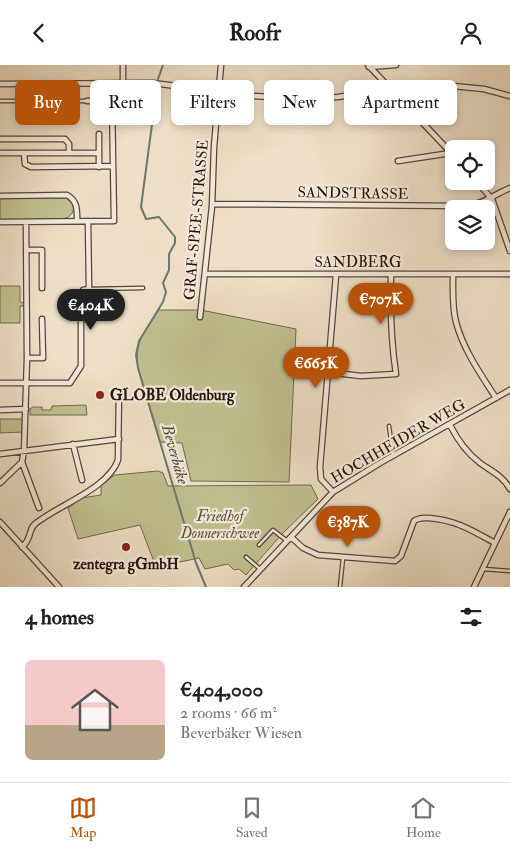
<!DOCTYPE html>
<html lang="en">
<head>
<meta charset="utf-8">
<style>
	:root { --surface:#fff; --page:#f2f2f2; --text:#202124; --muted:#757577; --line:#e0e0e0; --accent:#b45309 }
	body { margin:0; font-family:"IM FELL Double Pica",serif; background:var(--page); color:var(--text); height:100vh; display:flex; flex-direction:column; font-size:19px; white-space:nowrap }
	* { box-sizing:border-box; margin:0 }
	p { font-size:16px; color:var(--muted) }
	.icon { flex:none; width:28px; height:28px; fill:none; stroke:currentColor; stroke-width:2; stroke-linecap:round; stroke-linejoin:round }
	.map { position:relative; height:522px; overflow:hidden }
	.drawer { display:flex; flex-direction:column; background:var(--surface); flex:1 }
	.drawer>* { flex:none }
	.guide { position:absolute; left:15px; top:15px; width:480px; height:45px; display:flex; gap:10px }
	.controls { position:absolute; left:445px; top:75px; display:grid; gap:10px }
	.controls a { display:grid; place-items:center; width:50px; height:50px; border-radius:8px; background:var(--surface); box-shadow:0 2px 8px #0003; font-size:25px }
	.price { position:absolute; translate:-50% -42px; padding:0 11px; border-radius:18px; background:var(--accent); color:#fff; font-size:16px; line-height:32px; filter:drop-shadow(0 1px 2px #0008) }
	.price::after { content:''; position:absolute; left:50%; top:30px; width:15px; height:11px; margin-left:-8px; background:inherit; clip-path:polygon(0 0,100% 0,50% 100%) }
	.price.selected { background:#222; color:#fff }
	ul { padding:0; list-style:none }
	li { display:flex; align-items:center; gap:15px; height:125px; padding:0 25px }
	li span { display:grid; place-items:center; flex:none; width:140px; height:100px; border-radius:8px; color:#555 }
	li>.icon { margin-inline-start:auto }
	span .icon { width:60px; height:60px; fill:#fffc; stroke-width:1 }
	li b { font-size:21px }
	h2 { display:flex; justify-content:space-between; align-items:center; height:60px; padding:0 25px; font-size:21px }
	.chip { padding:0 18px; border-radius:8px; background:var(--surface); box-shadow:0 2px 8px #0003; font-size:18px; line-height:45px }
	.chip.selected { background:var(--accent); color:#fff }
	header { display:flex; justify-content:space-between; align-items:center; height:65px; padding:0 25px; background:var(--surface); font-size:22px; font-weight:700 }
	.menu { display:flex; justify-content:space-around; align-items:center; height:70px; border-top:1px solid var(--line); background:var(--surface); font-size:14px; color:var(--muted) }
	.menu a { display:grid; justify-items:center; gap:2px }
	.menu .selected { color:var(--accent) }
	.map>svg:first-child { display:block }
	.green { fill:#c0c090; stroke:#726a4e }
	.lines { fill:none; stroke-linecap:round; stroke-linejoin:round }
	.stream { stroke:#6a7971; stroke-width:2 }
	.lane-casing { stroke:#56463b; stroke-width:5 }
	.street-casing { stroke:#56463b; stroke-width:7 }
	.lane { stroke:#f4eada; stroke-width:2.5 }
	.street { stroke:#f4eada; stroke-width:4.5 }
	.poi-dot { fill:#8f2418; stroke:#f4eada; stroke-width:2 }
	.labels { text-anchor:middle; stroke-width:4.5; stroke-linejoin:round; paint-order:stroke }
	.street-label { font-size:15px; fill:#24130d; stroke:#f4eada }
	.poi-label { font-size:15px; font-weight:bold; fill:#24130d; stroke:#f4eada; text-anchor:start }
	.park-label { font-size:15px; font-style:italic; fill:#5b503b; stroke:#f4eada }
	.water-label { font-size:16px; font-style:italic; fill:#4d4e47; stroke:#f4eada }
</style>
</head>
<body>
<header><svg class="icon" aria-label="back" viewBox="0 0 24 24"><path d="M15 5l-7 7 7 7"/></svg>Roofr<svg class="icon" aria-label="person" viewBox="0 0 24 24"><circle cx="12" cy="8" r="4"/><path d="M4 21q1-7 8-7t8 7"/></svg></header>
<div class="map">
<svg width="510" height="522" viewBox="0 0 510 522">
	<rect width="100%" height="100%" fill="#eedfc6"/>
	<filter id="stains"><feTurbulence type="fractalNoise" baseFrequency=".004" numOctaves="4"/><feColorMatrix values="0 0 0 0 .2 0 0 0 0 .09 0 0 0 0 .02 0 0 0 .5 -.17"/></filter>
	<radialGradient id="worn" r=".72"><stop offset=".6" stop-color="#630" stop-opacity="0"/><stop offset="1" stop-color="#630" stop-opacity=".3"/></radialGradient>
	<path class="green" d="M 0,133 L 66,133 L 73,139 C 75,147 71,152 63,154 L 0,155 Z
		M 0,221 L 20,221 L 20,237 L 24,238 L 24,241 L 20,241 L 20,258 L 0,258 Z
		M 159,245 L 201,245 L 296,264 L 289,417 L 191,416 L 182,378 L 160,377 L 138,303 C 134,276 145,267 159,245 Z
		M 86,340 L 87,350 L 30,350 L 30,344 L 33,342 L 42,342 L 42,345 L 51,345 L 52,341 Z
		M 0,354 L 23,354 L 23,367 L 0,368 Z
		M 158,406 L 163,408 L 168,421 L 311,420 L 318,434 L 282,469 L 246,510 L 239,504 L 234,505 L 228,499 L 205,504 L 199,493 L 156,502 L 140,460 L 78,474 L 68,443 L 82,433 L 101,430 L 101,419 L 115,410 Z"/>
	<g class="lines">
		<path class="stream" d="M 158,14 L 163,0
			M 157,22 L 141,142 L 146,154 L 159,152 L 175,172 L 175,178 L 169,189 L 169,205 L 163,218 L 166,227 L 163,237 L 139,276 L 136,290 L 138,303 L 196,498 L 206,522"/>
		<g class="lane-casing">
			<path id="lane" d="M 0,36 L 86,36
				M 89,224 L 143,223
				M 389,361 L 393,389
				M 259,480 L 273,465 L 287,476
				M 246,492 L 260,504
				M 483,504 L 510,506
				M 340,522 L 343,493"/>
		</g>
		<g class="street-casing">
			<path id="street" d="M 123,0 L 123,18
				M 368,0 L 454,91
				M 369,2 L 396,0
				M 0,19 L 153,18 L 254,31 L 286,33 L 338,32 L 399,23 L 443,20 L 484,24 L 510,31
				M 87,36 L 122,35
				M 99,69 L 99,88
				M 0,74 L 65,74 L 69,79 L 69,88
				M 0,88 L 24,88 L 25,99 L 31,102 L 113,101
				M 24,88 L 99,88 L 99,102
				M 398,96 L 451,88
				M 476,116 L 492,134 L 510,186
				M 0,131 L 67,130 C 78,136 77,146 77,156
				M 212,139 L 465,141 C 484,139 493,130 510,123
				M 0,157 L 114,156 L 112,35
				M 26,185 L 42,185 L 42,223
				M 206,209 L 510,209
				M 453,210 C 453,225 452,242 456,257 C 463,284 481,310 496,333
				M 200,252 L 212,141 L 214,82 L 221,0
				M 27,293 L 43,293 L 42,254
				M 327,307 L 361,311 L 396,309 C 391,276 390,244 391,210
				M 0,318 L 70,318 L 81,301 L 81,230 L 83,225 L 89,224 L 88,156
				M 0,345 L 26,344
				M 450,360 C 457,374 467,388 480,398 C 491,406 503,411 510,424
				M 73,379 L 82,415
				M 0,389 L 119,374
				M 22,397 L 39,443
				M 0,418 L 22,397 L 24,386 L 27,293 L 26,157
				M 333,427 L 321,414 L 320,402 L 336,210
				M 0,457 L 59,522
				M 291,472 L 303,483 L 318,490 L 395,496 L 401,491 L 414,456 C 419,452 424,453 429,453 C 456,455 473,466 495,478
				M 22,482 C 32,474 28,465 35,459 C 58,440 108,424 118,395 L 119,326
				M 244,522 L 333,427 L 380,398 L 510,325
				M 474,522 L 510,447"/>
		</g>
		<use href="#lane" class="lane"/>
		<use href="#street" class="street"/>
	</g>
	<g class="poi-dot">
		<circle cx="100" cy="330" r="5"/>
		<circle cx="126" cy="482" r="5"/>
	</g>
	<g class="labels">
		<g class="street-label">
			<text transform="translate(353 128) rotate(1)" y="5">SANDSTRASSE</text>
			<text transform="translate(196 155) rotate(-85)" y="5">GRAF-SPEE-STRASSE</text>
			<text x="358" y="202">SANDBERG</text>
			<text transform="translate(398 376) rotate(-30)" y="5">HOCHHEIDER WEG</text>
		</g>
		<g class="poi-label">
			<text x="110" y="335">GLOBE Oldenburg</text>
			<text x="126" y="504" text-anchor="middle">zentegra gGmbH</text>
		</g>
		<g class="park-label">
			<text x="220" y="456">Friedhof<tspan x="220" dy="17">Donnerschwee</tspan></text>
		</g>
		<g class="water-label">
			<text transform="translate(176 389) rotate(74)" y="6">Beverbäke</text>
		</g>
	</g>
	<rect width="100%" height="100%" filter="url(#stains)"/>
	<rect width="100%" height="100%" fill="url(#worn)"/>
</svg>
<div class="controls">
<a><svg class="icon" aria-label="locate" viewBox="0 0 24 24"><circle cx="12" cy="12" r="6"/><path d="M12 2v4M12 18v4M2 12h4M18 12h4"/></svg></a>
<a><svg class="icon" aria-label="layers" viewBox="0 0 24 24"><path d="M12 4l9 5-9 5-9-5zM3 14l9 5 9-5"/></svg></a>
</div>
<b class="price" style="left:381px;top:260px">€707K</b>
<b class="price selected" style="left:91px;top:266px">€404K</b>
<b class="price" style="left:316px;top:324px">€665K</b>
<b class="price" style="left:348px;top:483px">€387K</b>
<div class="guide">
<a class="chip selected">Buy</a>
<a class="chip">Rent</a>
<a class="chip">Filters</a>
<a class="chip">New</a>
<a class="chip">Apartment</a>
</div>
</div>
<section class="drawer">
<h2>4 homes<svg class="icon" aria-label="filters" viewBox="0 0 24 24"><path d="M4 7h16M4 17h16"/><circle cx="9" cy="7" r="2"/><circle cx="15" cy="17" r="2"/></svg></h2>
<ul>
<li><span style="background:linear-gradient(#f6c9c9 65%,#b9a48a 0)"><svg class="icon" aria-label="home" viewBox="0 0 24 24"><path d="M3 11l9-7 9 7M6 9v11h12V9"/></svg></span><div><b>€404,000</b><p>2 rooms · 66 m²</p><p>Beverbäker Wiesen</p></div></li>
</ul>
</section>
<nav class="menu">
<a class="selected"><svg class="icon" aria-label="map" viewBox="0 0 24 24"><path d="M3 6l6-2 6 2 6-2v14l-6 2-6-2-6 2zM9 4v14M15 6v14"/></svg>Map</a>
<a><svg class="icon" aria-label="saved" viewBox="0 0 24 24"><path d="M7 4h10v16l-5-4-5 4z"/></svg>Saved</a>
<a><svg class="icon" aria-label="home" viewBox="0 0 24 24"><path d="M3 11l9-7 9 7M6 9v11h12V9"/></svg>Home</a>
</nav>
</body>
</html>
